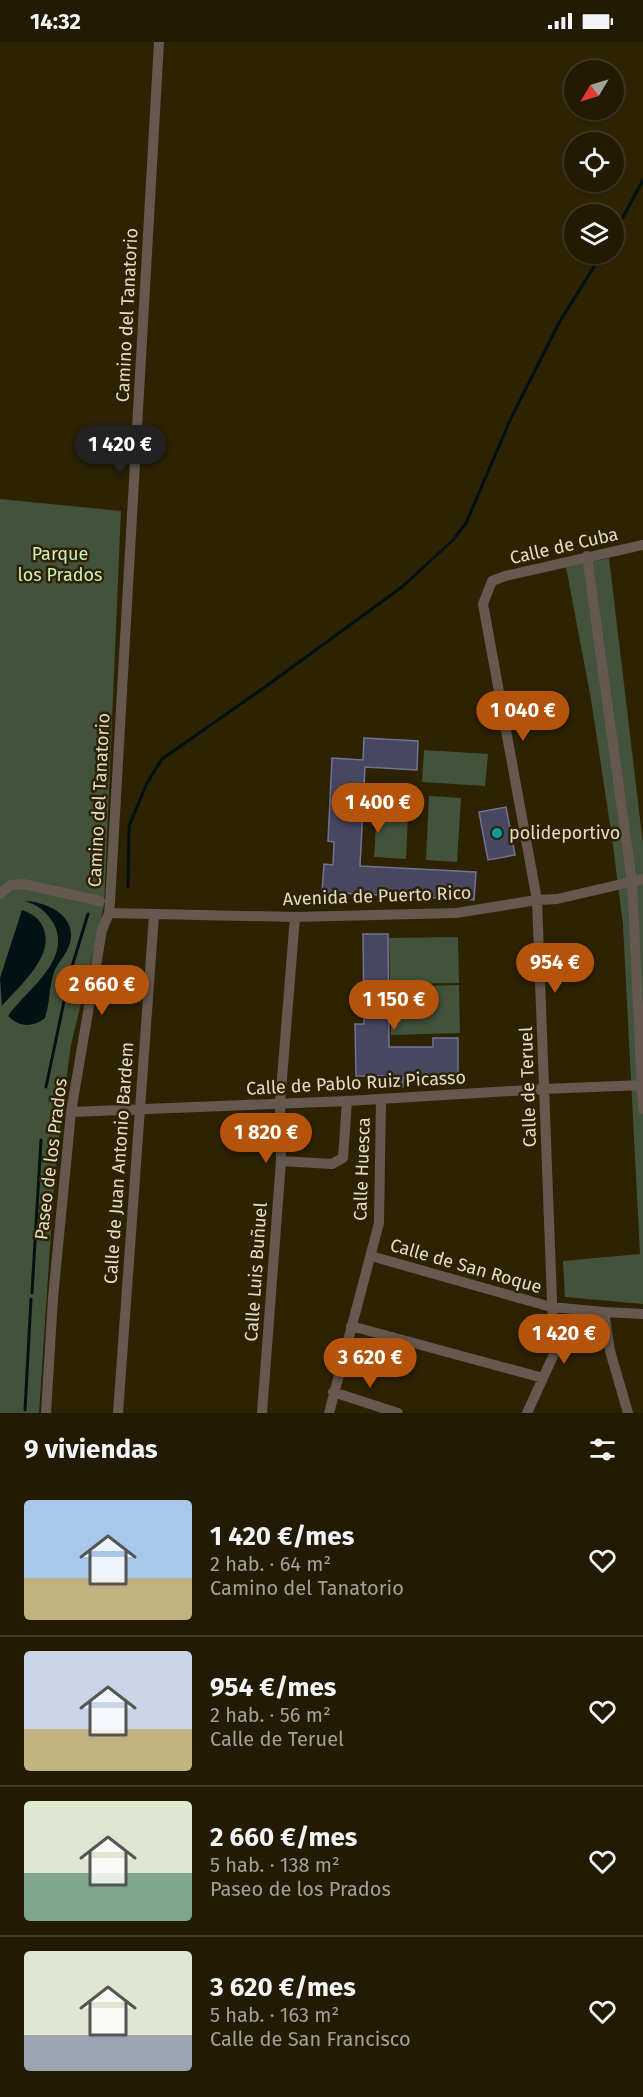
<!DOCTYPE html>
<html lang="es">
<head>
<meta charset="utf-8">
<style>
	:root { --surface:#221a02; --page:#2e2711; --text:#f1f3f6; --muted:#a2a199; --line:#3f3824; --accent:#b45309 }
	body { margin:0; font-family:"Fira Sans",sans-serif; background:var(--page); color:var(--text); height:100vh; display:flex; flex-direction:column; font-size:22px; white-space:nowrap }
	* { box-sizing:border-box; margin:0 }
	p { font-size:20px; color:var(--muted) }
	.icon { flex:none; width:33px; height:33px; fill:none; stroke:currentColor; stroke-width:2; stroke-linecap:round; stroke-linejoin:round }
	.map { position:relative; height:1371px; overflow:hidden }
	.side { display:flex; flex-direction:column; background:var(--surface); flex:1 }
	.side>* { flex:none }
	.needle { width:39px; rotate:232deg }
	.fabs { position:absolute; left:564px; top:18px; display:grid; gap:12px }
	.fabs a { display:grid; place-items:center; width:60px; height:60px; border-radius:50%; background:var(--surface); box-shadow:0 2px 4px #0004,0 0 0 2px var(--line); font-size:30px }
	.price { position:absolute; translate:-50% -51px; padding:0 14px; border-radius:21px; background:var(--accent); color:#fff; font-size:20px; line-height:39px; filter:drop-shadow(0 2px 3px #0008) }
	.price::after { content:''; position:absolute; left:50%; top:36px; width:18px; height:14px; margin-left:-9px; background:inherit; clip-path:polygon(0 0,100% 0,50% 100%) }
	.price.active { background:#222; color:#fff }
	ul { padding:0; list-style:none }
	li { display:flex; align-items:center; gap:18px; height:150px; padding:0 24px }
	li+li { border-top:2px solid var(--line) }
	li span { display:grid; place-items:center; flex:none; width:168px; height:120px; border-radius:6px; color:#555 }
	li>.icon { margin-inline-start:auto }
	span .icon { width:72px; height:72px; fill:#fffc; stroke-width:1 }
	li b { font-size:26px }
	h2 { display:flex; justify-content:space-between; align-items:center; height:72px; padding:0 24px; font-size:26px }
	.status { display:flex; justify-content:space-between; align-items:center; height:42px; padding:0 30px; background:var(--surface); direction:ltr }
	.status svg { height:16px; fill:currentColor }
	.map>svg:first-child { display:block }
	.green { fill:#42523b }
	.water { fill:#001213 }
	.lines { fill:none; stroke-linecap:round; stroke-linejoin:round }
	.stream { stroke:#001213; stroke-width:3 }
	.building { fill:#474762; stroke:#727393; stroke-width:1.5 }
	.minor { stroke:#65584f; stroke-width:10 }
	.culture-dot { fill:#0f9aa8; stroke:#2d2303; stroke-width:2 }
	.labels { text-anchor:middle; stroke-width:5; stroke-linejoin:round; paint-order:stroke }
	.street-label { font-size:18px; fill:#e2dcca; stroke:#2d2303 }
	.park-label { font-size:18px; fill:#cdf0bf; stroke:#2d2303 }
	.poi-label { font-size:18px; fill:#e2dcca; stroke:#2d2303; text-anchor:start }
</style>
</head>
<body>
<div class="status"><b>14:32</b><svg viewBox="0 0 49 12"><path d="M0 12V9h3v3zM5 12V6h3v6zM10 12V3h3v9zM15 12V0h3v12zM26 1h20v11H26zM47 4h2v5h-2z"/></svg></div>
<div class="map">
<svg width="643" height="1371" viewBox="0 0 643 1371">
	<rect width="100%" height="100%" fill="#2d2303"/>
	<path class="green" d="M 0,457 L 121,469 L 104,864 L 71,1003 L 64,1054 L 55,1129 L 39,1371 L 0,1371 Z
		M 609,516 L 643,802 L 643,1262 L 565,1255 L 563,1219 L 640,1212 L 623,883 L 612,796 L 591,657 L 566,525 Z
		M 424,708 L 488,712 L 485,744 L 422,740 Z
		M 378,751 L 409,753 L 406,817 L 374,815 Z
		M 429,754 L 461,756 L 457,820 L 426,818 Z
		M 458,895 L 459,941 L 390,942 L 389,896 Z
		M 459,943 L 460,991 L 391,993 L 391,945 Z"/>
	<path class="water" d="M 25,859 C 48,860 77,874 70,901 C 67,912 58,920 54,930 C 49,945 50,961 45,976 C 32,986 19,985 8,974 C 26,948 72,919 54,882 C 47,870 38,863 25,859 Z
		M 22,868 C 31,871 39,876 43,885 C 56,914 19,944 2,964 L 0,936 Z"/>
	<g class="lines">
		<path class="stream" d="M 614,192 L 643,138
			M 128,845 L 129,784 L 147,741 L 162,717 L 265,645 L 402,545 L 453,498 L 466,481 L 511,376 L 560,279 L 602,212
			M 46,1045 L 70,931 L 88,872
			M 32,1251 L 41,1098
			M 25,1368 L 31,1257"/>
	</g>
	<path class="building" d="M 364,696 L 418,699 L 417,728 L 365,725 L 360,824 L 476,830 L 474,858 L 322,850 L 324,822 L 333,823 L 334,800 L 328,799 L 332,716 L 363,718 Z
		M 506,765 L 515,813 L 488,818 L 479,770 Z
		M 363,892 L 388,892 L 389,1005 L 433,1005 L 433,996 L 458,996 L 458,1041 L 434,1041 L 434,1036 L 403,1036 L 403,1045 L 389,1045 L 389,1034 L 356,1034 L 355,982 L 364,982 Z"/>
	<g class="lines">
		<path class="minor" d="M 587,514 L 632,840 L 643,1067
			M 0,852 L 11,843 L 23,842 L 100,859
			M 109,871 L 295,875 L 456,871 L 537,858 L 557,857 L 643,837
			M 71,1070 L 347,1059 L 544,1047 L 643,1043
			M 281,1119 L 332,1122 L 343,1116 L 347,1059
			M 371,1214 L 551,1265 L 604,1270 L 643,1272
			M 604,1270 L 610,1309 L 628,1371
			M 351,1284 L 543,1336
			M 333,1350 L 398,1371
			M 46,1371 L 53,1256 L 71,1070 L 102,888 L 109,871 L 110,860 L 159,0
			M 118,1371 L 154,873
			M 262,1371 L 281,1119 L 280,1061 L 295,875
			M 329,1371 L 379,1181 L 381,1057
			M 527,1371 L 554,1312 L 537,858 L 483,562 L 492,539 L 505,534 L 643,503"/>
	</g>
	<circle class="culture-dot" cx="497" cy="791" r="6"/>
	<g class="labels">
		<g class="street-label">
			<text transform="translate(127 273) rotate(-87)" y="6">Camino del Tanatorio</text>
			<text transform="translate(564 504) rotate(-13)" y="6">Calle de Cuba</text>
			<text transform="translate(99 758) rotate(-87)" y="6">Camino del Tanatorio</text>
			<text transform="translate(377 854) rotate(-2)" y="6">Avenida de Puerto Rico</text>
			<text transform="translate(356 1041) rotate(-3)" y="6">Calle de Pablo Ruiz Picasso</text>
			<text transform="translate(528 1045) rotate(-92)" y="6">Calle de Teruel</text>
			<text transform="translate(51 1117) rotate(-83)" y="6">Paseo de los Prados</text>
			<text transform="translate(119 1121) rotate(-86)" y="6">Calle de Juan Antonio Bardem</text>
			<text transform="translate(362 1127) rotate(-88)" y="6">Calle Huesca</text>
			<text transform="translate(466 1224) rotate(16)" y="6">Calle de San Roque</text>
			<text transform="translate(256 1230) rotate(-86)" y="6">Calle Luis Buñuel</text>
		</g>
		<g class="park-label">
			<text x="60" y="518">Parque<tspan x="60" dy="21">los Prados</tspan></text>
		</g>
		<g class="poi-label">
			<text x="509" y="797">polideportivo</text>
		</g>
	</g>
</svg>
<div class="fabs">
<a><svg class="needle" viewBox="-14 -14 28 28"><path d="M0-13l5 13h-10z" fill="#e53935"/><path d="M0 13l5-13h-10z" fill="#a2a199"/></svg></a>
<a><svg class="icon" aria-label="locate" viewBox="0 0 24 24"><circle cx="12" cy="12" r="6"/><path d="M12 2v4M12 18v4M2 12h4M18 12h4"/></svg></a>
<a><svg class="icon" aria-label="layers" viewBox="0 0 24 24"><path d="M12 4l9 5-9 5-9-5zM3 14l9 5 9-5"/></svg></a>
</div>
<b class="price active" style="left:120px;top:434px">1 420 €</b>
<b class="price" style="left:523px;top:700px">1 040 €</b>
<b class="price" style="left:378px;top:792px">1 400 €</b>
<b class="price" style="left:555px;top:952px">954 €</b>
<b class="price" style="left:102px;top:974px">2 660 €</b>
<b class="price" style="left:394px;top:989px">1 150 €</b>
<b class="price" style="left:266px;top:1122px">1 820 €</b>
<b class="price" style="left:564px;top:1323px">1 420 €</b>
<b class="price" style="left:370px;top:1347px">3 620 €</b>
</div>
<section class="side">
<h2>9 viviendas<svg class="icon" aria-label="filters" viewBox="0 0 24 24"><path d="M4 7h16M4 17h16"/><circle cx="9" cy="7" r="2"/><circle cx="15" cy="17" r="2"/></svg></h2>
<ul>
<li><span style="background:linear-gradient(#a9c7e8 65%,#c2b280 0)"><svg class="icon" aria-label="home" viewBox="0 0 24 24"><path d="M3 11l9-7 9 7M6 9v11h12V9"/></svg></span><div><b>1 420 €/mes</b><p>2 hab. · 64 m²</p><p>Camino del Tanatorio</p></div><svg class="icon" aria-label="heart" viewBox="0 0 24 24"><path d="M12 20l-8-8c-3-5 5-10 8-4 3-6 11-1 8 4z"/></svg></li>
<li><span style="background:linear-gradient(#c9d6e8 65%,#c2b280 0)"><svg class="icon" aria-label="home" viewBox="0 0 24 24"><path d="M3 11l9-7 9 7M6 9v11h12V9"/></svg></span><div><b>954 €/mes</b><p>2 hab. · 56 m²</p><p>Calle de Teruel</p></div><svg class="icon" aria-label="heart" viewBox="0 0 24 24"><path d="M12 20l-8-8c-3-5 5-10 8-4 3-6 11-1 8 4z"/></svg></li>
<li><span style="background:linear-gradient(#dfe7d0 60%,#7fa58c 0)"><svg class="icon" aria-label="home" viewBox="0 0 24 24"><path d="M3 11l9-7 9 7M6 9v11h12V9"/></svg></span><div><b>2 660 €/mes</b><p>5 hab. · 138 m²</p><p>Paseo de los Prados</p></div><svg class="icon" aria-label="heart" viewBox="0 0 24 24"><path d="M12 20l-8-8c-3-5 5-10 8-4 3-6 11-1 8 4z"/></svg></li>
<li><span style="background:linear-gradient(#dfe7d0 70%,#9aa5b1 0)"><svg class="icon" aria-label="home" viewBox="0 0 24 24"><path d="M3 11l9-7 9 7M6 9v11h12V9"/></svg></span><div><b>3 620 €/mes</b><p>5 hab. · 163 m²</p><p>Calle de San Francisco</p></div><svg class="icon" aria-label="heart" viewBox="0 0 24 24"><path d="M12 20l-8-8c-3-5 5-10 8-4 3-6 11-1 8 4z"/></svg></li>
</ul>
</section>
</body>
</html>
